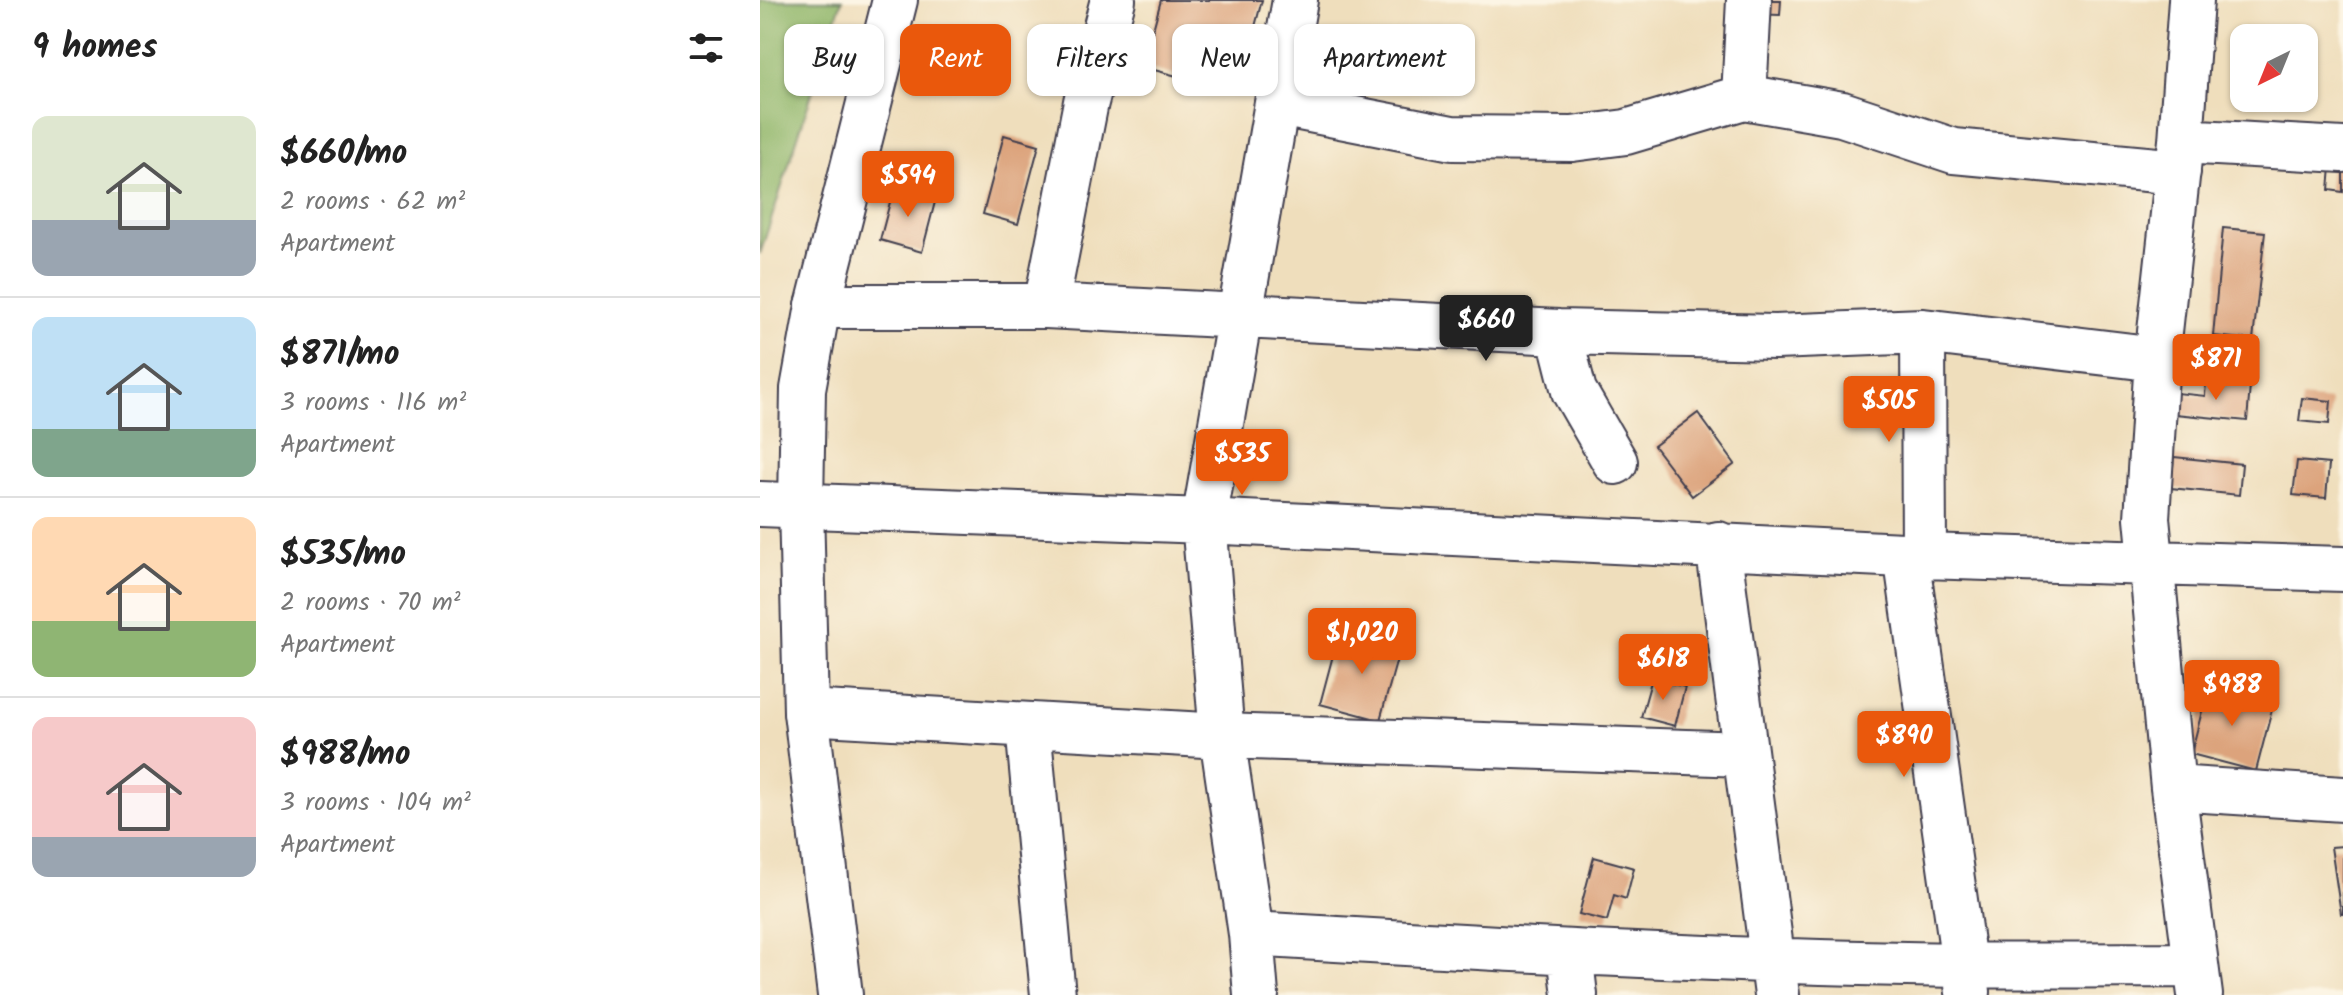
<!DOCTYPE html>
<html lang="en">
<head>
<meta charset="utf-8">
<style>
	:root { --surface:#fff; --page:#f2f2f2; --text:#222; --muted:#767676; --line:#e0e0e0; --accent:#ea580c }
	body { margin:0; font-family:Kalam,sans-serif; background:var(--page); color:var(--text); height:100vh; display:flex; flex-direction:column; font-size:30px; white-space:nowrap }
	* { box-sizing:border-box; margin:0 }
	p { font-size:26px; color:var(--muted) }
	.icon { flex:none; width:44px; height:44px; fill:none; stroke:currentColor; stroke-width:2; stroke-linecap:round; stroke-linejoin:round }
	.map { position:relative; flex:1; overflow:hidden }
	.details { display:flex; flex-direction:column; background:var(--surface); width:760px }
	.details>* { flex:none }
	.banner { position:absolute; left:24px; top:24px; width:760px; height:72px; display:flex; gap:16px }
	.needle { width:52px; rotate:223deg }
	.controls { position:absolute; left:1470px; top:24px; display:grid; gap:16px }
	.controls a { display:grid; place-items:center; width:88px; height:88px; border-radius:16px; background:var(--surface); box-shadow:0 2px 6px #0004; font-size:40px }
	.price { position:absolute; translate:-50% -68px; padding:0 18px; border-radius:8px; background:var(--accent); color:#fff; font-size:26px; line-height:52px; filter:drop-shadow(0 2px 4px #0008) }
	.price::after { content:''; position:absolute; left:50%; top:48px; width:24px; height:18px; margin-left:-12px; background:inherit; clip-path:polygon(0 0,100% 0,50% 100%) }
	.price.active { background:#222; color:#fff }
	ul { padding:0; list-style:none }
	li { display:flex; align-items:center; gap:24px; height:200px; padding:0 32px }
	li+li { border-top:2px solid var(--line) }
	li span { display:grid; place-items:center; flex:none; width:224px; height:160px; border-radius:16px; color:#555 }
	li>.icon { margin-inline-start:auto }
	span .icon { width:96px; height:96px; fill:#fffc; stroke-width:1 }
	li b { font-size:34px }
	h2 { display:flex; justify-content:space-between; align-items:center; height:96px; padding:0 32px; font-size:34px }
	.pill { padding:0 28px; border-radius:16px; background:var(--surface); box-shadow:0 2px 6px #0004; font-size:28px; line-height:72px }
	.pill.active { background:var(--accent); color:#fff }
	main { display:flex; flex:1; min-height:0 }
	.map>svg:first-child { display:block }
	.forest { fill:#92b76c; stroke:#5a6c54; stroke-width:2 }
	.building { fill:#dca37b }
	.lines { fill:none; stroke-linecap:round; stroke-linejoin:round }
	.minor-casing { stroke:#413e4e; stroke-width:48 }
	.major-casing { stroke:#413e4e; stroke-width:48 }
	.minor { stroke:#fff; stroke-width:44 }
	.major { stroke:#fff; stroke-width:44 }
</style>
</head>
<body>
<main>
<section class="details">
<h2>9 homes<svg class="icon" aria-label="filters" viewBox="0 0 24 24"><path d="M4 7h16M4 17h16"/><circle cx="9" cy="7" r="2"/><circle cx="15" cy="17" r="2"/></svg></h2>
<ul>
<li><span style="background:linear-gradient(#dfe7d0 65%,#9aa5b1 0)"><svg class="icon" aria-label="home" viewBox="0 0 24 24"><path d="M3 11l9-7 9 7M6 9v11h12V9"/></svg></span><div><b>$660/mo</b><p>2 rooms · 62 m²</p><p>Apartment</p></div></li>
<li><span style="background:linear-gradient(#bfe0f5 70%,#7fa58c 0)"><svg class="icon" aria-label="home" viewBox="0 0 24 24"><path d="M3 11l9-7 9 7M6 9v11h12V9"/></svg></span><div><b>$871/mo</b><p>3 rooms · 116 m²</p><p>Apartment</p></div></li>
<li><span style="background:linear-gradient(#ffd9b3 65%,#8fb573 0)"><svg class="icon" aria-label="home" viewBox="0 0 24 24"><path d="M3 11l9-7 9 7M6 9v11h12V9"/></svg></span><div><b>$535/mo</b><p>2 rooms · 70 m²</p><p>Apartment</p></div></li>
<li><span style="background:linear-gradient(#f6c9c9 75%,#9aa5b1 0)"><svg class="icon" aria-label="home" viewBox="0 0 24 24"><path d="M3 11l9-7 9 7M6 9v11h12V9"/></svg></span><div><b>$988/mo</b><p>3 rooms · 104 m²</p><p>Apartment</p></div></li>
</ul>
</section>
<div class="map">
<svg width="1583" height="995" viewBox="0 0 1583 995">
	<rect width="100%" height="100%" fill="#fcf5e5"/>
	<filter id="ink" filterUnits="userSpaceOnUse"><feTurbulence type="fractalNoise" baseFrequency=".0125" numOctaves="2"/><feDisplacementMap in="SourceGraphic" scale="16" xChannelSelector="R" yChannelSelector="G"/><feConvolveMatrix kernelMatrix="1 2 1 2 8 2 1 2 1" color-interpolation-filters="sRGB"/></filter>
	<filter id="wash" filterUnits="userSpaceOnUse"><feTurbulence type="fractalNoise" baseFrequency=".006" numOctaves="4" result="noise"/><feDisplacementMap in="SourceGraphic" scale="32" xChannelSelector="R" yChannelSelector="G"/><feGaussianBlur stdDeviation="1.8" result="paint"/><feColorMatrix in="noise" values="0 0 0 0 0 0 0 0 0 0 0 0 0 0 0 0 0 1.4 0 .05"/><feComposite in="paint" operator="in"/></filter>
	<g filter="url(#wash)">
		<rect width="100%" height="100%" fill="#efdebc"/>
		<path class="forest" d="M 0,0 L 82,0 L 0,254 Z"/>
		<g id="blocks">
			<path class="building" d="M 401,0 L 502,0 L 487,57 L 467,52 L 458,87 L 383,67 Z
				M 992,0 L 1021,0 L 1020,15 L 992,14 Z
				M 244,135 L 279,145 L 258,224 L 223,214 Z
				M 1572,156 L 1583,157 L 1583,192 L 1569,190 Z
				M 134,187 L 176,198 L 162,252 L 120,240 Z
				M 1463,228 L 1505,232 L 1493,340 L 1453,336 Z
				M 1446,382 L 1490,386 L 1487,421 L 1415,414 L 1417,393 L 1445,396 Z
				M 1542,398 L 1571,401 L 1569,424 L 1539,421 Z
				M 938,413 L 975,464 L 932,496 L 894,446 Z
				M 1414,457 L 1482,464 L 1479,495 L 1411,488 Z
				M 1537,461 L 1569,464 L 1566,498 L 1533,495 Z
				M 607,631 L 642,641 L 620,720 L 560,704 L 576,644 L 602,651 Z
				M 892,678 L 925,687 L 915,726 L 881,717 Z
				M 1449,684 L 1514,702 L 1496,771 L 1431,754 Z
				M 1583,846 L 1583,914 L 1581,914 L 1571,847 Z
				M 834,857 L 874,868 L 866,899 L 854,895 L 847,921 L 819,914 Z"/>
		</g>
	</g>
	<g filter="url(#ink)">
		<use href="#blocks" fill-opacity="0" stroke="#413e4e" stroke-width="2"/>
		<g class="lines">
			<g class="minor-casing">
				<path id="minor" d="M 989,0 L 984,97 L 1082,114 L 1194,151 L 1418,172
					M 1431,0 L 1421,141 L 1397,359 L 1387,518 L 1413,788 L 1440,995
					M 519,104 L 692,138 L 812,139 L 866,132 L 984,97
					M 1421,141 L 1583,150
					M 58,306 L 286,306 L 799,332 L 1015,337 L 1163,331 L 1397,359
					M 286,306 L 326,102 L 353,0
					M 1163,331 L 1164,556
					M 799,332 L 814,391 L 855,462
					M 0,504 L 444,521 L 1164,556 L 1583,569
					M 958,544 L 1017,995
					M 1146,555 L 1208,992
					M 46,712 L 462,736 L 984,754
					M 268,726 L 293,995
					M 1413,788 L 1583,799
					M 491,934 C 729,948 967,962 1205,965 C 1282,966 1359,965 1435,965
					M 810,953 L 815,995
					M 496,995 L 491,934 L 462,736 L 444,521 L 535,0"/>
			</g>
			<g class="major-casing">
				<path id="major" d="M 80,995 L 46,712 L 41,505 L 43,389 L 58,306 L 135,0"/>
			</g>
			<use href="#minor" class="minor"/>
			<use href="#major" class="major"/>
		</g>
	</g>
</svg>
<div class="controls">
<a><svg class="needle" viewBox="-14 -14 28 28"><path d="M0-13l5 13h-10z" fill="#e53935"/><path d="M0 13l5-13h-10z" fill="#767676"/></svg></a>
</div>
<b class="price" style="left:148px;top:219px">$594</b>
<b class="price active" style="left:726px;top:363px">$660</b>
<b class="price" style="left:1456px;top:402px">$871</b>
<b class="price" style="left:1129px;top:444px">$505</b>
<b class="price" style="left:482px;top:497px">$535</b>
<b class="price" style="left:602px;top:676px">$1,020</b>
<b class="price" style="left:903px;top:702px">$618</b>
<b class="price" style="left:1472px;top:728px">$988</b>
<b class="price" style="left:1144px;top:779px">$890</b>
<div class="banner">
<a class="pill">Buy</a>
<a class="pill active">Rent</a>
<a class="pill">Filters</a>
<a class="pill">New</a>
<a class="pill">Apartment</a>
</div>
</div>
</main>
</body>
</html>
